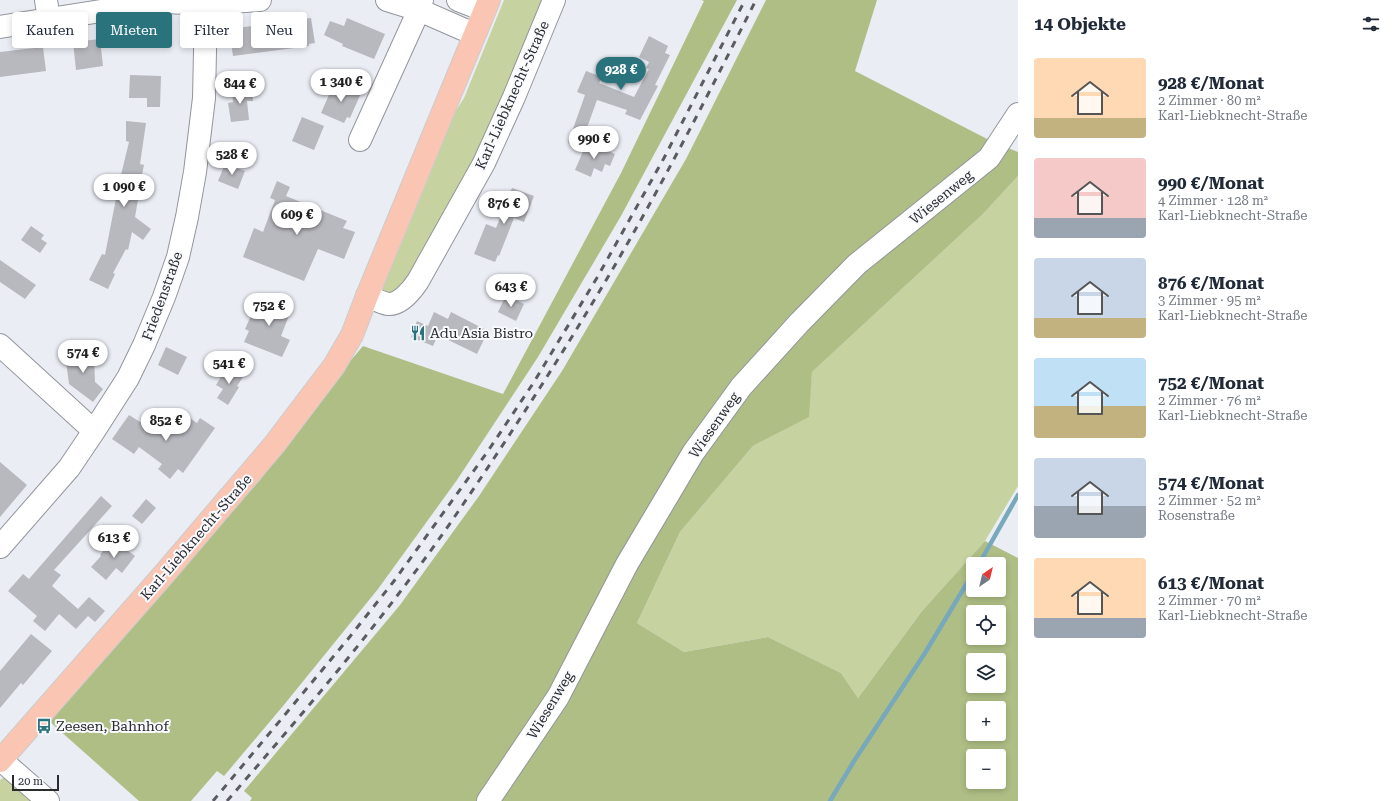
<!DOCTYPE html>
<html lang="de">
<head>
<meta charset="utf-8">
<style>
	:root { --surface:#fff; --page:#f6f6f7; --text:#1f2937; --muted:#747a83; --accent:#2a737c }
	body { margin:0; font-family:"Roboto Serif",serif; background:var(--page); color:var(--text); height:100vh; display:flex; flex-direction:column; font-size:15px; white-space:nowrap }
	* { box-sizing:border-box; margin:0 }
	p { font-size:13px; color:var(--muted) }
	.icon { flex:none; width:22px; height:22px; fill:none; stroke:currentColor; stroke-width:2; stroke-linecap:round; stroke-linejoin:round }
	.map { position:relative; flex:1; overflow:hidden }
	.panel { display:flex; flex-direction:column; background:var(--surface); width:380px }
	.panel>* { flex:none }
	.guide { position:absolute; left:12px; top:12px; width:380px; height:36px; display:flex; gap:8px }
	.needle { width:26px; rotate:35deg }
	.controls { position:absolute; left:966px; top:557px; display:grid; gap:8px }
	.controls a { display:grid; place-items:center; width:40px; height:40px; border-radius:4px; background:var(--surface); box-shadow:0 2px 6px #0003; font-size:20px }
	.scale { position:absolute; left:12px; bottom:10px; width:47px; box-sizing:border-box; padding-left:4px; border:2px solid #2a2b2d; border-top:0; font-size:11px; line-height:14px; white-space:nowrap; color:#2a2b2d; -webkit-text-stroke:3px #f8fafe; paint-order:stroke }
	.price { position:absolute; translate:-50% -34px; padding:0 9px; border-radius:14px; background:#fff; color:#222; font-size:13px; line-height:26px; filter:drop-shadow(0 1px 2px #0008) }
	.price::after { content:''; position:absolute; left:50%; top:24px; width:12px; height:9px; margin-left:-6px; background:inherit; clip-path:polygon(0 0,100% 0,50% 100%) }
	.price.selected { background:var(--accent); color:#fff }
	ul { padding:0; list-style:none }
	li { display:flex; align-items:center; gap:12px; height:100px; padding:0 16px }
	li span { display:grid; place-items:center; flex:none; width:112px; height:80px; border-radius:4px; color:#555 }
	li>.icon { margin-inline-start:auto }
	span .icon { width:48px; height:48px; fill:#fffc; stroke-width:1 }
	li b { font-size:17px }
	h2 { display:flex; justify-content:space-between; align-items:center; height:48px; padding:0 16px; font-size:17px }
	.pill { padding:0 14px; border-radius:4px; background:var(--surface); box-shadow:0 2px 6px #0003; font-size:14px; line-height:36px }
	.pill.selected { background:var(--accent); color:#fff }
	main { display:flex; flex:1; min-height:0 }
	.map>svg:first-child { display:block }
	.green { fill:#c6d3a1 }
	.forest { fill:#afbe85; fill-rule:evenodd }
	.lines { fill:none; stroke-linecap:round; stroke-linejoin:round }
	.stream { stroke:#77a8bb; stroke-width:4.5 }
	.building { fill:#b8b8bf }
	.minor-casing { stroke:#92959b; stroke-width:24 }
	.major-casing { stroke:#cccccd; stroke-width:24 }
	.minor { stroke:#fff; stroke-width:22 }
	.major { stroke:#fac5b3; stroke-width:22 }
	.rail { stroke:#5a5b5f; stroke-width:3; stroke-dasharray:7 7; stroke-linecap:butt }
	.labels { text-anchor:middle; stroke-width:4; stroke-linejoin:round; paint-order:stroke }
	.street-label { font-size:14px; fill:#2a2b2d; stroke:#f8fafe }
	.poi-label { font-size:14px; fill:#2a2b2d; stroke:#f8fafe; text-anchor:start }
</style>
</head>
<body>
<main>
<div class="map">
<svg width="1018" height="801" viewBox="0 0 1018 801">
	<rect width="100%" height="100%" fill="#eaedf4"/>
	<path class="green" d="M 504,0 L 548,0 L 509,92 L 412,278 L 396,293 L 386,292 L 382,289 L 381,285 L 445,128 L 464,98 Z
		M 1018,176 L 1018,486 L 985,541 L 922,611 L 858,698 L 841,673 L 768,637 L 684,652 L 637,623 L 680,532 L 753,446 L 808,417 L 812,372 L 983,214 Z
		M 5,777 L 40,801 L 0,801 L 0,780 Z"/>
	<path class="forest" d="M 701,0 L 737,0 L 621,216 L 538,357 L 457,480 L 378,589 L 283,706 L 224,776 L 217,771 L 191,801 L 139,801 L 49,721 L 260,480 L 328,387 L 363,346 L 503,394 L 621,173 L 704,1 Z
		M 766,0 L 877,0 L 855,71 L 993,142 L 1018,152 L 1018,176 L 983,214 L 812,372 L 809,417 L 753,446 L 680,532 L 637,623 L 684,652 L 768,637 L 841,673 L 858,698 L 922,611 L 985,541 L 1018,558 L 1018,801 L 250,801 L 252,798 L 244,791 L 400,605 L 479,496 L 562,371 L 686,159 ZM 973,564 L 999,564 L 999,590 L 973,590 ZM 973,612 L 999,612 L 999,638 L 973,638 ZM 973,660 L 999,660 L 999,686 L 973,686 ZM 973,708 L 999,708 L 999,734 L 973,734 ZM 973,756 L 999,756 L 999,782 L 973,782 Z"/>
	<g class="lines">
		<path class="stream" d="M 979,564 L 1018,495
			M 830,801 L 854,761 L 925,653 L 973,573"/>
	</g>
	<path class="building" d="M 311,18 L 315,43 L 309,44 L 309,46 L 233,56 L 229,29 Z
		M 347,18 L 385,34 L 374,59 L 342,46 L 343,44 L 324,35 L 330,21 L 344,26 Z
		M 649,36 L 668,46 L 665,53 L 670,55 L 655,85 L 658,86 L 640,120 L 625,114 L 627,110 L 597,100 L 580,147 L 568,143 L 585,95 L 577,92 L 586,71 L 602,77 L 599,83 L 634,97 L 649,69 L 646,68 L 649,62 L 639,57 Z
		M 100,39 L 103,66 L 76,70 L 73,42 Z
		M 43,47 L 46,71 L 0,77 L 0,52 Z
		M 130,75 L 161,76 L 160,107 L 147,107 L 147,98 L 129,98 Z
		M 337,83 L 361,93 L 350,118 L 347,117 L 344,123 L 321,113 L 332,88 L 334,89 Z
		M 252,88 L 253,101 L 247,101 L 249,120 L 231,122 L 228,103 L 233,102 L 232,91 Z
		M 302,117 L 324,126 L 314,150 L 292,141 Z
		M 126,121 L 146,123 L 140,164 L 144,165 L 138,194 L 139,194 L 135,217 L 151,229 L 143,240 L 132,232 L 128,250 L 126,249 L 113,273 L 115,274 L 108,289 L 89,280 L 102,254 L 105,255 L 119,183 L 129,142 L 126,141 Z
		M 587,142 L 615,154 L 610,166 L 605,164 L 602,172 L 594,168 L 591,177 L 575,170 Z
		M 225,164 L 245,171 L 238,189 L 218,181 Z
		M 277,181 L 290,187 L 286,196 L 347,221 L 343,228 L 355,232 L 344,259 L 318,249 L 304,281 L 243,257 L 254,228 L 263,232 L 275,200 L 270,198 Z
		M 512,188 L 534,196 L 524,222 L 514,218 L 499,256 L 498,255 L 495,262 L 474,254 L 486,224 L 496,228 Z
		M 31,226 L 44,235 L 41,239 L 47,243 L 40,253 L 21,240 Z
		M 0,260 L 36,285 L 25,299 L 0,282 Z
		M 506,295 L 524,304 L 516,321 L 498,312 Z
		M 264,296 L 292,308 L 281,336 L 290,340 L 282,357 L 244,342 L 249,331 L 245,329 L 256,305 L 259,307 Z
		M 434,312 L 448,319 L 451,312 L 488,331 L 477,354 L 438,335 L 433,346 L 411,337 L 417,321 L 428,326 Z
		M 78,346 L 94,358 L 95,382 L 103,389 L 93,402 L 69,384 L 66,361 Z
		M 166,347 L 187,357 L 178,375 L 158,365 Z
		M 227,367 L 243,377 L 237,386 L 239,387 L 228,405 L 217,398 L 223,389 L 216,385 Z
		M 181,412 L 197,423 L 200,418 L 215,428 L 183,473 L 178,469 L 170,479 L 158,469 L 162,464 L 139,447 L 134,454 L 112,439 L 129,415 L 158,433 L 163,425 L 170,429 Z
		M 0,462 L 27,485 L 0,517 Z
		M 101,496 L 112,506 L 54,570 L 61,575 L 52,586 L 78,609 L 89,597 L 105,611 L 95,622 L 88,616 L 76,629 L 59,614 L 45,631 L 33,621 L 37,616 L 8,591 L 23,574 L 29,579 Z
		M 146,499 L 156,508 L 142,524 L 132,516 Z
		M 120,537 L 130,546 L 127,550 L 135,556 L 122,573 L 116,568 L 106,580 L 91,567 L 101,556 L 100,555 L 114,538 L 117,541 Z
		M 31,634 L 52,651 L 23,685 L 21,683 L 0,708 L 0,671 Z"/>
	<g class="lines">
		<g class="minor-casing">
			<path id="minor" d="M 46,0 L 49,20
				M 387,0 L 419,10 L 474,34
				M 458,0 L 484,10
				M 166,2 L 206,4 L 260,0
				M 0,27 L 171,0
				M 360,140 L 419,10 L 422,0
				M 367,296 C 373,298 381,303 388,304 C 400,305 412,290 418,281 L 484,163 L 514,97 L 554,0
				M 0,345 L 94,431
				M 0,547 L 69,468 L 94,431 L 128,378 L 144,345 L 164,297 L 178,257 L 187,217 L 195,172 L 204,98 L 206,4 L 208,0
				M 1,760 L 48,801
				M 488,801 L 558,697 L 627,564 L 693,453 L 741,387 L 799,323 L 857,264 L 989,158 L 1018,114"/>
		</g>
		<g class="major-casing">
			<path id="major" d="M 0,761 L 165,573 L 274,445 L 334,366 L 352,335 L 367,296 L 489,0"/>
		</g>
		<use href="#minor" class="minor"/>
		<use href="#major" class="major"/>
		<path class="rail" d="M 213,801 L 348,639 L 394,581 L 488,451 L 534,382 L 598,276 L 664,158 L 745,0
			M 227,801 C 305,711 383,620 451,522 C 531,405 608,284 674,159 C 702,107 729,53 756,0"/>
	</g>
	<defs>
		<g id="restaurant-bare" transform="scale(1.2)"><path d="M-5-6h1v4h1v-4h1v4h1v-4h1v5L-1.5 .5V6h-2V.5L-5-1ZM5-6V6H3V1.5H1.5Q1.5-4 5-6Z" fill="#2a737c" stroke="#f8fafe" stroke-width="2.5" paint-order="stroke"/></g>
		<g id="bus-bare" transform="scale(1.2)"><path d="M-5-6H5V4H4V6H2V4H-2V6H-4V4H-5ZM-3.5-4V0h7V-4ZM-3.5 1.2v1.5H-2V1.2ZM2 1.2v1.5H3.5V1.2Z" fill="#2a737c" stroke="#f8fafe" stroke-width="2.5" paint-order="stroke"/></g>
	</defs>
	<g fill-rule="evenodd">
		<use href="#restaurant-bare" x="418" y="333"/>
		<use href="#bus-bare" x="44" y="726"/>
	</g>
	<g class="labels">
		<g class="street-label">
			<text transform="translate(512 95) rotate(-66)" y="5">Karl-Liebknecht-Straße</text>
			<text transform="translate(941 197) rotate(-39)" y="5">Wiesenweg</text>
			<text transform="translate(162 296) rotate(-70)" y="5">Friedenstraße</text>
			<text transform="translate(714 425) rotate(-55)" y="5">Wiesenweg</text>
			<text transform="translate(196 537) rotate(-49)" y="5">Karl-Liebknecht-Straße</text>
			<text transform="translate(550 705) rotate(-59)" y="5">Wiesenweg</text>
		</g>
		<g class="poi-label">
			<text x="430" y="338">Adu Asia Bistro</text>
			<text x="56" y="731">Zeesen, Bahnhof</text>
		</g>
	</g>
</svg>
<div class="controls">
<a><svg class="needle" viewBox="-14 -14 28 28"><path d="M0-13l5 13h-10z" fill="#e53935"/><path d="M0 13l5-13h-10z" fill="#747a83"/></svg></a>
<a><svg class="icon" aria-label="locate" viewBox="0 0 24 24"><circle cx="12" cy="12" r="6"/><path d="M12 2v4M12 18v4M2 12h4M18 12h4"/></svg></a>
<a><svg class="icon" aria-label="layers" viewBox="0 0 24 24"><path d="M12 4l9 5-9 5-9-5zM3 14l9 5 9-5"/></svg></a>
<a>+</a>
<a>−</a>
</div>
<div class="scale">20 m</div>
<b class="price selected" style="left:621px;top:91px">928 €</b>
<b class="price" style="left:341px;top:103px">1 340 €</b>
<b class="price" style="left:240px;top:105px">844 €</b>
<b class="price" style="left:594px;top:160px">990 €</b>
<b class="price" style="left:232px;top:176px">528 €</b>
<b class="price" style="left:124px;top:208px">1 090 €</b>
<b class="price" style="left:504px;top:225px">876 €</b>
<b class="price" style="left:297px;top:236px">609 €</b>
<b class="price" style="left:511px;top:308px">643 €</b>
<b class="price" style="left:269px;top:327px">752 €</b>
<b class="price" style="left:83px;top:374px">574 €</b>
<b class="price" style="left:229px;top:385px">541 €</b>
<b class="price" style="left:166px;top:442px">852 €</b>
<b class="price" style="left:114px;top:559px">613 €</b>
<div class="guide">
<a class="pill">Kaufen</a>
<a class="pill selected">Mieten</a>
<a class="pill">Filter</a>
<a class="pill">Neu</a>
</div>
</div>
<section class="panel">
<h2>14 Objekte<svg class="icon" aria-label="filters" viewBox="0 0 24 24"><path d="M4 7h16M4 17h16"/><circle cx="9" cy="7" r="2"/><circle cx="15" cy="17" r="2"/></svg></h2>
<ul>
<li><span style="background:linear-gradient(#ffd9b3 75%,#c2b280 0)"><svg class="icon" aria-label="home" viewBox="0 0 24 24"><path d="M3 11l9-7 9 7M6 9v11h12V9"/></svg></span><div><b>928 €/Monat</b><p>2 Zimmer · 80 m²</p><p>Karl-Liebknecht-Straße</p></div></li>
<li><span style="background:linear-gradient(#f6c9c9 75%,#9aa5b1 0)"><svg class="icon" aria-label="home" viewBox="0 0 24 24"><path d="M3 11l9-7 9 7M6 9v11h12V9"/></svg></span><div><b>990 €/Monat</b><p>4 Zimmer · 128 m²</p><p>Karl-Liebknecht-Straße</p></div></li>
<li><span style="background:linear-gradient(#c9d6e8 75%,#c2b280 0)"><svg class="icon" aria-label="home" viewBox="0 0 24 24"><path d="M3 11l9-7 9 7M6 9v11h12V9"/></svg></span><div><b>876 €/Monat</b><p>3 Zimmer · 95 m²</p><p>Karl-Liebknecht-Straße</p></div></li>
<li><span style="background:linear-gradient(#bfe0f5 60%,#c2b280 0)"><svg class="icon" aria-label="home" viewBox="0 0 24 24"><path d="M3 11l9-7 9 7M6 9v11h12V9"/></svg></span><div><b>752 €/Monat</b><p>2 Zimmer · 76 m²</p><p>Karl-Liebknecht-Straße</p></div></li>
<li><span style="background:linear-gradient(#c9d6e8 60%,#9aa5b1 0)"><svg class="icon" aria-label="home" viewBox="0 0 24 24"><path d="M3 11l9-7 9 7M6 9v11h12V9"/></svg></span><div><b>574 €/Monat</b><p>2 Zimmer · 52 m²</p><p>Rosenstraße</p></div></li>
<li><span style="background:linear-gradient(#ffd9b3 75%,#9aa5b1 0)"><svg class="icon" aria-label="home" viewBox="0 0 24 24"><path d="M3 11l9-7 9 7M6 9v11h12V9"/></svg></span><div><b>613 €/Monat</b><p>2 Zimmer · 70 m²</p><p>Karl-Liebknecht-Straße</p></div></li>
</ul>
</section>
</main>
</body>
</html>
